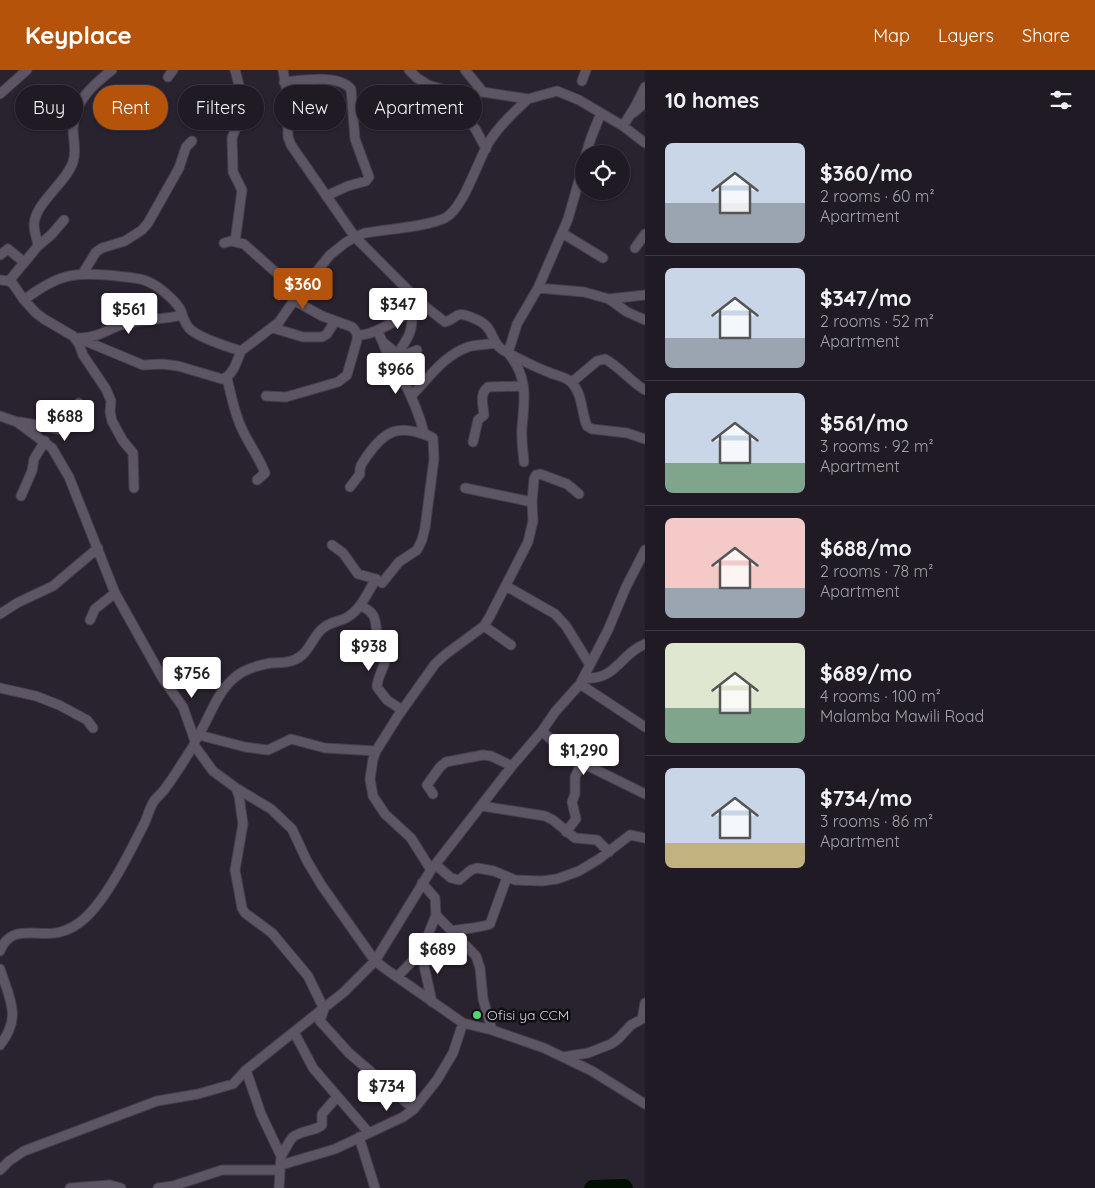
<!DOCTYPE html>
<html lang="en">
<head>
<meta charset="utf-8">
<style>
	:root { --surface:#1f1a23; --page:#2c2730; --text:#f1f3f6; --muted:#a1a1a6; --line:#3c3841; --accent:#b45309 }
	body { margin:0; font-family:Quicksand,sans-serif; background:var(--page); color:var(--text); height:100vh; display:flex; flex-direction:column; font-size:19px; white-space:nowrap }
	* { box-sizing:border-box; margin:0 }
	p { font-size:16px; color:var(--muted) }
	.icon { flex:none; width:28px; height:28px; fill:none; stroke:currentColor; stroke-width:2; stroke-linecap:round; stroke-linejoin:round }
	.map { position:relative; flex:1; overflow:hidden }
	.details { display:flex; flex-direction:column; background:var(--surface); width:450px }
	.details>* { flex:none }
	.banner { position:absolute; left:15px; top:15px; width:475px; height:45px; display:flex; gap:10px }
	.tools { position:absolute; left:575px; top:75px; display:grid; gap:10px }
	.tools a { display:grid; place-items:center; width:55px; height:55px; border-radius:50%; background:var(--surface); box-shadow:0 1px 4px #0004,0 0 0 1px var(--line); font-size:25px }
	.price { position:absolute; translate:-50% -42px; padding:0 11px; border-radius:5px; background:#fff; color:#222; font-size:16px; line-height:32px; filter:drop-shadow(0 1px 2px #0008) }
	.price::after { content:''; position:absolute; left:50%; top:30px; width:15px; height:11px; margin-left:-8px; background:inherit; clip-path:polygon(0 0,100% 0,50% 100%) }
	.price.active { background:var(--accent); color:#fff }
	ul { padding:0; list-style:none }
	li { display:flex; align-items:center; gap:15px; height:125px; padding:0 20px }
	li+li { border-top:1px solid var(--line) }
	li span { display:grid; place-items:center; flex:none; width:140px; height:100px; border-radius:8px; color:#555 }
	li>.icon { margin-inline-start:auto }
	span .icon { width:60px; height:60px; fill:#fffc; stroke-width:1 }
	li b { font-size:21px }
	h2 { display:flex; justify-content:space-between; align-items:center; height:60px; padding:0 20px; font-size:21px }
	.chip { padding:0 18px; border-radius:22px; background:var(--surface); box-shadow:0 1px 4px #0004,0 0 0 1px var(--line); font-size:18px; line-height:45px }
	.chip.active { background:var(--accent); color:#fff }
	header { display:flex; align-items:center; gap:30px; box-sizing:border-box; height:70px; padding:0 25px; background:var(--accent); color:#fff }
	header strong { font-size:24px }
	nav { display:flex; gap:28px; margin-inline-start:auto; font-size:18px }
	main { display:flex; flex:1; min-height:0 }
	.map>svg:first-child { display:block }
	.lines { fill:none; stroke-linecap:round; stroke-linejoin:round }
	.river { stroke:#000f02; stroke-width:12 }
	.minor-casing { stroke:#453f4a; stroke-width:11 }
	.minor { stroke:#5e5564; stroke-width:9 }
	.poi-dot { fill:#51d674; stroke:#100d13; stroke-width:2 }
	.labels { text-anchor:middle; stroke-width:5; stroke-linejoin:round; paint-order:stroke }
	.poi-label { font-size:14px; fill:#d7d2db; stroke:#100d13; text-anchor:start }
</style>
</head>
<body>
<header>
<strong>Keyplace</strong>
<nav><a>Map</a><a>Layers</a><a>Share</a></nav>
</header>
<main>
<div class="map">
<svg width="645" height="1118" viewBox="0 0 645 1118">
	<rect width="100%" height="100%" fill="#29222f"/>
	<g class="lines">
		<path class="river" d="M 590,1118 L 592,1116 L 625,1115 L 627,1118"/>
		<g class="minor-casing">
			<path id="minor" d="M 235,0 L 243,30 L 243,39 L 232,68 L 233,102 L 242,120 L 235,172
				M 283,0 L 288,28 L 288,67 L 291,75 L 355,167 L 422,234 L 445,252 C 459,248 454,240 473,248 C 497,257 489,272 503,280 C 517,288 533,296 548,302 C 556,306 566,306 572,313 C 583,325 581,342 587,356 L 592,359 L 627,363 L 645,369
				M 409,0 L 417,8 L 428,15 L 455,23 L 483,22 L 528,29 L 557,21 L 579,30 L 623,56 L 645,73
				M 465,0 L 483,22
				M 168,7 L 173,0
				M 582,11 L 586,0
				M 284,12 C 302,10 339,4 351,19 L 355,69 L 369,107 L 366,111 L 348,116 L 326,126
				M 455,23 L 467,48 L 476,60 L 486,79
				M 0,24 L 27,0
				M 633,43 L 645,33
				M 623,56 L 635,37 L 645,17
				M 586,84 L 591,68 L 601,43
				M 562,163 L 603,188
				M 224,173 L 231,171 L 244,174 L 299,223
				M 38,176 L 52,164 L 64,150
				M 635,178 L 645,164
				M 0,185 L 8,179 L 24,192
				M 83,203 L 96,182 L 102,178 L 125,171 L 142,160 L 148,153 L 179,98 L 186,77 L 192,71
				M 0,210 L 9,211 L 13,214 L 24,230 L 36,243 L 44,249 L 73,266 L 79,274 L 83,285 L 106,319 L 111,331 L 110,342 L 112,351 L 123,371 L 133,383 L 134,418
				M 9,211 L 38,176 C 37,168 34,162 34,154 C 36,132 66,113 73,92 C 77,80 73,71 73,58 C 74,31 93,15 112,0
				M 538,218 L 584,222 L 609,229 L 645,225
				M 609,229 L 627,242 L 645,250
				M 24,230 C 58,204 75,201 117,206 C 137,208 147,208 163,221 C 169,226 178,233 181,241 C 183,247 184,252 189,258 C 197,267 228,277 241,281 L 279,252 L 299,223 L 330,185 L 345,173 L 355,167 L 365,163 C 387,159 426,157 445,148 C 464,138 477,92 489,72 C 499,56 514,42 528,29
				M 273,258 L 303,267 L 322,267 L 327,264 L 335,251
				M 377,261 C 383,270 385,280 390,290 C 393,295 398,300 401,306 C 411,325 419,342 424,363 L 433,368
				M 358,265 C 375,266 407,244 422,234
				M 78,268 L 143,295 L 162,294 L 178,296 L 222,309 C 233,306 237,291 241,281
				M 80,268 C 101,267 107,259 124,254 C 143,249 163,250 182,245
				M 384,273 L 395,282 L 405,285 L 417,280
				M 398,283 C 409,267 413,261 412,241
				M 227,308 C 231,325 234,341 241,357 C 248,373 259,387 265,403 L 257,410
				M 572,312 L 597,291 L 605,289 C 620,297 630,311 645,320
				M 266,326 L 286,327 L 338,312 L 347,305 L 357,270 C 358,264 356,261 352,257 L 322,246 L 295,231
				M 411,326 C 429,308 443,286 468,277 C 477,274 487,275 496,273
				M 0,346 L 17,352 L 52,378 L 69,407 L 115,523 L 163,609 L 183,637 L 195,671 L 194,675 L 213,701 L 236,718 L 239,726 L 243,754 L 235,800 L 242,838 L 245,843 L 272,863 L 308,906 L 324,939 L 320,951 L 349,983 L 414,1039
				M 20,352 L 63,360 C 76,352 78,348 79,333
				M 473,372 L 478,350 L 484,345 C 483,334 479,324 488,317 L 523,316
				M 524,392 C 523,381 521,368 522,357 C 525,328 528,306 508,283 L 517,254 L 538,218 L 568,149 L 584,93
				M 350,417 L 360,404 C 359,396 363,392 367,386 C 385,360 399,354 428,366
				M 465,418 L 532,432
				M 21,426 L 32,401 L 34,389 L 45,371
				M 332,475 L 343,483 L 358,504 L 376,509
				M 506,516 L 555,544 L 566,556 L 590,595
				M 361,536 C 379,544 374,552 378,568 C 379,576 386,582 385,591 C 383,600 377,608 377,617 L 387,630 L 402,640
				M 0,544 L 17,533 L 53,516 L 98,478
				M 90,550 L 95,539 L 115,523
				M 484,556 L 511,575
				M 584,608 C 616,611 620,584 645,574
				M 580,614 L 645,657
				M 0,618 L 36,626 L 59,635 L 87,650 L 93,658
				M 542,661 L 568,686 L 645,724
				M 199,665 L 245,677 L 268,680 L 291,669 L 325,678 L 376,681
				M 195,671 C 208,652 215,625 233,609 C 242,600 259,595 271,593 C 279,593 288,593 294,590 C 309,584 311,569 322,559 C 331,551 336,553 346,548 C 361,540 367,523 376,509 L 382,513 L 399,492 L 417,480 L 422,470 L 425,458 L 434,389 L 433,368
				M 236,718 L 271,739 L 292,759 L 307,791 L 322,816 L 375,891 L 387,900 L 463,953 L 492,960 L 544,978 L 592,1001 L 645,1034
				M 433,724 L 427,715 L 440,697 L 446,692 L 483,685 L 491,686 L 512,696
				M 482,736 L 545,746 L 553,750 L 575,768 L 597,770 L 609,782
				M 566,762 L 576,749 L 572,732 L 575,724 L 575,707 L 582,692
				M 436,795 L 451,808 L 459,810 L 471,800 L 477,798 L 494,801 L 515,810 L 542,811 L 557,809 L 579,801 L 599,789 L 630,765 L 645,768
				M 431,800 L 411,768 L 385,744 L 373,726 L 370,709 L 373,689 L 376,681 L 398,646 L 435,594 L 446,584 L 484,556 L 490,546 L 528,472 L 533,451 L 532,432 L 534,409 L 536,405 L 540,404 L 567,414 L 579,424
				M 436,845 L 476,886 L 480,898 L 483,929 L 492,960
				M 452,861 C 461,859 485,857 490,854 L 507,807
				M 0,881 C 11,852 39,868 60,862 C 69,860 77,855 84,849 C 107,829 131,780 145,752 C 148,745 150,737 154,731 C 157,727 161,724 164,720 C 175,706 184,690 194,675
				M 421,882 L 432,932
				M 0,899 C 10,930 22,947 0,975
				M 397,907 L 421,882 L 436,845 L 435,828 L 422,813
				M 294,962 L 313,998 L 369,1063
				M 563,987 L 588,983 L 611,974 L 618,969 L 631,955 L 642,949 L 645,933
				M 246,1000 L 261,1044 L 281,1086 L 279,1118
				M 359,1067 L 375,1118
				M 281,1086 C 285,1080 288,1073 292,1068 C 300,1060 314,1062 322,1055 L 322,1044 L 337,1027
				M 281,1095 L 335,1079 L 403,1047 L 414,1039 L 437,1010 L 453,983 L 463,953
				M 0,1100 L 9,1091 L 24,1081 L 157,1031 L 198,1024 L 233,1014 L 246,1000 L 344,922 L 375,891 L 431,800 L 512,696 L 542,661 L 555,642 L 580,614 L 608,560 L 626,517 L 645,480
				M 70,1118 L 110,1115 L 121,1118
				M 158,1118 L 173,1116 L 222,1100 L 280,1100"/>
		</g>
		<use href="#minor" class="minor"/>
	</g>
	<circle class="poi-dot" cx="477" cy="945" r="5"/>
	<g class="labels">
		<g class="poi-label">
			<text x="487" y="950">Ofisi ya CCM</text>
		</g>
	</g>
</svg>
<div class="tools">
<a><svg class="icon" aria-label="locate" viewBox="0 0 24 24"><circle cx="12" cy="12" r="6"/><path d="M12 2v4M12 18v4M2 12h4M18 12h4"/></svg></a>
</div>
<b class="price active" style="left:303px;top:240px">$360</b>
<b class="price" style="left:398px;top:260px">$347</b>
<b class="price" style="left:129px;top:265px">$561</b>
<b class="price" style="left:396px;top:325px">$966</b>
<b class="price" style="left:65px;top:372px">$688</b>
<b class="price" style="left:369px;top:602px">$938</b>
<b class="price" style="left:192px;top:629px">$756</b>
<b class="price" style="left:584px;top:706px">$1,290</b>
<b class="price" style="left:438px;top:905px">$689</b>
<b class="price" style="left:387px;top:1042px">$734</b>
<div class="banner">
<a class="chip">Buy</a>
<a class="chip active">Rent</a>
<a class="chip">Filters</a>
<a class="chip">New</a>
<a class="chip">Apartment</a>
</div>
</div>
<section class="details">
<h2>10 homes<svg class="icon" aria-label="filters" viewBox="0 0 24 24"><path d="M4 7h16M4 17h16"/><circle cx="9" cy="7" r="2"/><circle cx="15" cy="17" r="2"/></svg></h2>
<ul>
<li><span style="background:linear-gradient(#c9d6e8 60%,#9aa5b1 0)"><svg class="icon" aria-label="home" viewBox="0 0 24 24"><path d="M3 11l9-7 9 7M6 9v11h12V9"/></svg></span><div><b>$360/mo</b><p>2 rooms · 60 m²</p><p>Apartment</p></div></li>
<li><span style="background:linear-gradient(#c9d6e8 70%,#9aa5b1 0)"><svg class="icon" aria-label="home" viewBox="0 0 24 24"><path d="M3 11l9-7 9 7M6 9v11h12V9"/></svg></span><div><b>$347/mo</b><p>2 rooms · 52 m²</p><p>Apartment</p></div></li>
<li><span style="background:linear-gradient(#c9d6e8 70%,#7fa58c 0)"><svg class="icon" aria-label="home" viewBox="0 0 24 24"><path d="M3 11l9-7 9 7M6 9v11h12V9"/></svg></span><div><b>$561/mo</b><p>3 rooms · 92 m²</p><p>Apartment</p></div></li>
<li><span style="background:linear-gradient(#f6c9c9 70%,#9aa5b1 0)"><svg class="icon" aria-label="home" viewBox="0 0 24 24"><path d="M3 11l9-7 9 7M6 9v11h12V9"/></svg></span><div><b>$688/mo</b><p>2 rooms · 78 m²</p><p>Apartment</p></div></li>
<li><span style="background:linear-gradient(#dfe7d0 65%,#7fa58c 0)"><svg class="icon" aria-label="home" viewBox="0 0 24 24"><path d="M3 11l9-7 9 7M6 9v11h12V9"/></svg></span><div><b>$689/mo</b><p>4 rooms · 100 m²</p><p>Malamba Mawili Road</p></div></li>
<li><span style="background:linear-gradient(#c9d6e8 75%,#c2b280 0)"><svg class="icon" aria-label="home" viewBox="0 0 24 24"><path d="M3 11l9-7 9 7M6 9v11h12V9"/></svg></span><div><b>$734/mo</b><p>3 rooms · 86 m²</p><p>Apartment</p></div></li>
</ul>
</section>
</main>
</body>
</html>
